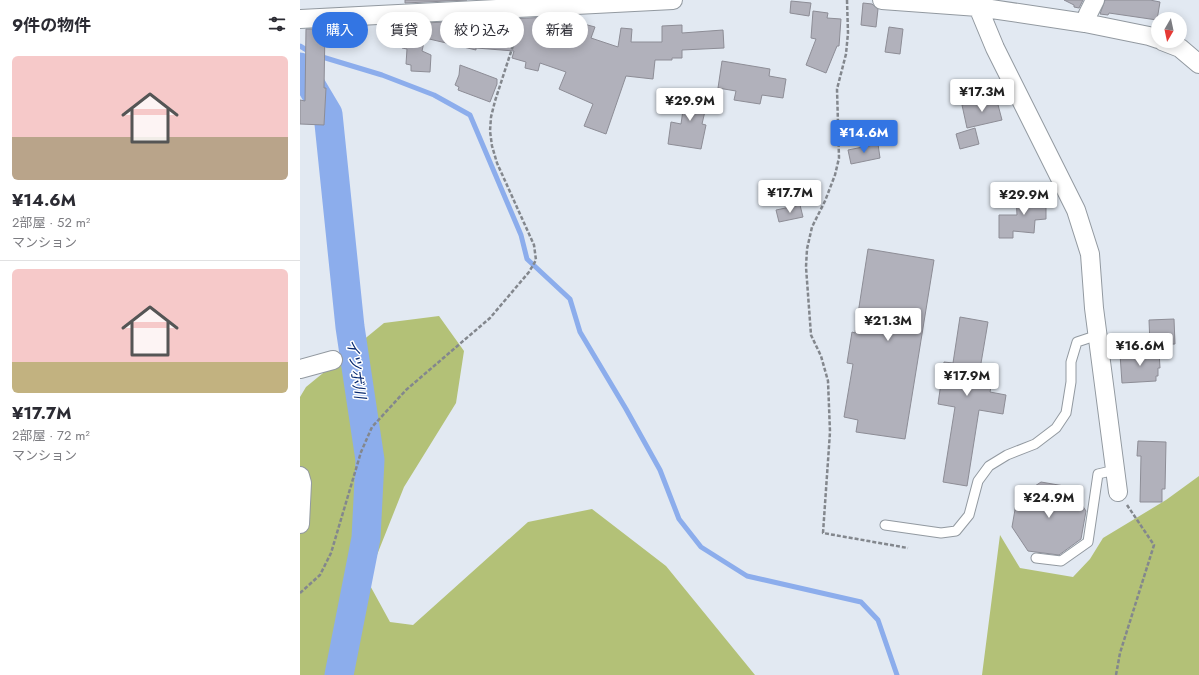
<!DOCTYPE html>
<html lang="ja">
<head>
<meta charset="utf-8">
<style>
	:root { --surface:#fff; --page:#f7f7f7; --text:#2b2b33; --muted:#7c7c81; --line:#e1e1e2; --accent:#3375e3 }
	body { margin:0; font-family:Jost,"Noto Sans JP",sans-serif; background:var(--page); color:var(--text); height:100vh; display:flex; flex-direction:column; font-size:15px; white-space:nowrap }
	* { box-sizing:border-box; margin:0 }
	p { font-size:13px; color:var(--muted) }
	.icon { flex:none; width:22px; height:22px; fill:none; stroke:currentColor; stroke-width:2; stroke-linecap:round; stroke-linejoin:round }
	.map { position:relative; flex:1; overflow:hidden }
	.side { display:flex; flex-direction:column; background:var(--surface); width:300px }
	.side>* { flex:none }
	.banner { position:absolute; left:12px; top:12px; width:380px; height:36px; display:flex; gap:8px }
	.needle { width:26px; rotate:189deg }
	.fabs { position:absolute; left:851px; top:12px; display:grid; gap:8px }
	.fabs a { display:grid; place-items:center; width:36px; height:36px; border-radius:50%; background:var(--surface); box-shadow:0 2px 10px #0003; font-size:20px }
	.price { position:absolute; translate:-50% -34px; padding:0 9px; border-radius:4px; background:#fff; color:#222; font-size:13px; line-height:26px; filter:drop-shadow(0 1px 2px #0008) }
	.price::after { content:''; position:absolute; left:50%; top:24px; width:12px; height:9px; margin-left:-6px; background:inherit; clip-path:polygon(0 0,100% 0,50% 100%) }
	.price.selected { background:var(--accent); color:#fff }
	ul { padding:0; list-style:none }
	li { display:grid; align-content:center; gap:8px; height:212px; padding:0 12px }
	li+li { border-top:1px solid var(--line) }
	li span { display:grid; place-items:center; height:124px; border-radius:6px; color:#555 }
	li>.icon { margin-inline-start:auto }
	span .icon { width:72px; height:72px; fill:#fffc; stroke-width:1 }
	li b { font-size:17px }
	h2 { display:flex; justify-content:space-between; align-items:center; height:48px; padding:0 12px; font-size:17px }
	.tag { padding:0 14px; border-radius:18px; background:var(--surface); box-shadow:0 2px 10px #0003; font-size:14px; line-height:36px }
	.tag.selected { background:var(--accent); color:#fff }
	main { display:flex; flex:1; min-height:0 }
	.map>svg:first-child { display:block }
	.forest { fill:#b3c177 }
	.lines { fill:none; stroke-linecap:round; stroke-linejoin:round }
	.stream { stroke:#8cadec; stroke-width:5 }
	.river { stroke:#8cadec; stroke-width:29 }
	.building { fill:#b1b1bb; stroke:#8d8d96 }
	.service-casing { stroke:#9299a0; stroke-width:11 }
	.minor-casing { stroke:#9299a0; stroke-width:20 }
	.path { stroke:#83878d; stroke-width:2.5; stroke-dasharray:4 2; stroke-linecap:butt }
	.service { stroke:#fff; stroke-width:9 }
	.minor { stroke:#fff; stroke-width:18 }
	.labels { text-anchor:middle; stroke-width:3; stroke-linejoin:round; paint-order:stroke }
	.water-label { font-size:15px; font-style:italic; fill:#06286f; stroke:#fff }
</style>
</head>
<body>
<main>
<section class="side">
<h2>9件の物件<svg class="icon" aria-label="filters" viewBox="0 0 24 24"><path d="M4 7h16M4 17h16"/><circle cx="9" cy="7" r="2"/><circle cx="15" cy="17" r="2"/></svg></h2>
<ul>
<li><span style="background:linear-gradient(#f6c9c9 65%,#b9a48a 0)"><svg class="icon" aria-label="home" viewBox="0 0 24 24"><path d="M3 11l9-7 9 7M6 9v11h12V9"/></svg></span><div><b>¥14.6M</b><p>2部屋 · 52 m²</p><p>マンション</p></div></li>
<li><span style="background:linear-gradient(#f6c9c9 75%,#c2b280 0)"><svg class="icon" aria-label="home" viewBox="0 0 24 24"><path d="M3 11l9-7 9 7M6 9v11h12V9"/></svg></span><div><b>¥17.7M</b><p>2部屋 · 72 m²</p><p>マンション</p></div></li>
</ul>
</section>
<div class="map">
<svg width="899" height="675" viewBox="0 0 899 675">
	<rect width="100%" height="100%" fill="#e2e9f2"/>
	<path class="forest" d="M 139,316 L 164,351 L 156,403 L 104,487 L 67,580 L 90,622 L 113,625 L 228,522 L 292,509 L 366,566 L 455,675 L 0,675 L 0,397 L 6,387 L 84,323 Z
		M 899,476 L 899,675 L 682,675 L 700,535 L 720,568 L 773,577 L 790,559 L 803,538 L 866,500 Z"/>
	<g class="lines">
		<path class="stream" d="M 0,46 L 10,52
			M 19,56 L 82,75 L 134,95 L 170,115 L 221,235 L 227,259 L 270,299 L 280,332 L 326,409 L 360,470 L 379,519 L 401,547 L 447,576 L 561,602 L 578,620 L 597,675"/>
		<path class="river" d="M 0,67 L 28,114 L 50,327 L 70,460 L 66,538 L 39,675"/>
	</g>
	<path class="building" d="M 105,0 L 167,0 L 105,3 Z
		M 764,0 L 783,0 L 779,8 L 774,7 L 774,5 Z
		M 805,0 L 850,0 L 860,2 L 857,20 L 809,13 L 808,15 L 800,14 Z
		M 491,1 L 511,3 L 509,16 L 490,13 Z
		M 563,3 L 572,4 L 578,9 L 576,27 L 561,25 Z
		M 513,11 L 528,13 L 527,18 L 541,19 L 539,46 L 537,46 L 526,73 L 506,65 L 516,39 L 511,38 Z
		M 250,17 L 250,25 L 281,33 L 280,23 L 295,27 L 291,38 L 318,47 L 321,28 L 332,29 L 331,42 L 362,42 L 362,26 L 382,25 L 382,33 L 423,30 L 424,48 L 382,50 L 382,58 L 372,58 L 372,60 L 355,60 L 353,79 L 326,76 L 306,134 L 284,126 L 293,104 L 259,89 L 266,72 L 240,63 L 238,71 L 225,68 L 226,62 L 212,58 L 214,51 L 176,48 L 176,50 L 125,38 L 122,51 L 131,55 L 130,72 L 111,71 L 111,65 L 106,64 L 107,49 L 102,48 L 104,24 Z
		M 589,27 L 603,29 L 600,54 L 585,52 Z
		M 6,29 L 25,29 L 24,88 L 26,88 L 24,125 L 0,124 L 0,100 L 5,101 Z
		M 422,61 L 470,69 L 469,76 L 486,79 L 483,98 L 462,95 L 460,104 L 434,100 L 436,91 L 418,88 Z
		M 160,65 L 197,79 L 197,84 L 190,102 L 158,90 L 159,87 L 155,85 L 159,75 Z
		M 386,89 L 409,94 L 402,124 L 406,125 L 401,149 L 368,144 L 371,122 L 381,124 Z
		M 693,98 L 694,102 L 697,101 L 702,120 L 667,128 L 662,105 Z
		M 675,128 L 679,144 L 660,149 L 656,134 Z
		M 578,144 L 580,158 L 551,164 L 548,150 Z
		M 746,194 L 746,219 L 735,220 L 734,233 L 713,231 L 713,238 L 699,238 L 699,215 L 717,215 L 716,195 Z
		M 500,205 L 503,217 L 479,222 L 476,210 Z
		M 568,249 L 634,260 L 605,439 L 556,432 L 558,420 L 544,417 L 553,364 L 547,363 L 552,332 L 555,333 Z
		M 660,317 L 688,322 L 679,375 L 693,377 L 690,392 L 706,395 L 703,414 L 679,410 L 667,486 L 643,482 L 655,407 L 638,404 L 644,362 L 653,363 Z
		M 874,319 L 875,344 L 850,345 L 849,320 Z
		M 859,351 L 860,368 L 858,368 L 858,376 L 856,376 L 856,381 L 822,383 L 820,354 Z
		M 838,441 L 866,442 L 865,489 L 862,489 L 862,502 L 840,502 L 841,456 L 837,456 Z
		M 741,482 L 770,487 L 786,511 L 781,539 L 759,555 L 728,551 L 712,527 L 717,498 Z"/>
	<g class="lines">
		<g class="service-casing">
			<path id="service" d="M 585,525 L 641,533 L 656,531 L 669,515 L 678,481 L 689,466 L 707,455 L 735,444 L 756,428 L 766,413 L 771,382 L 771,362 L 777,342 L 798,335
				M 736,558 L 761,561 L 788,542 L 798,474 L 815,470"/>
		</g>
		<g class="minor-casing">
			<path id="minor" d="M 582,0 L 678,7 L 785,23 L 849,36 L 858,39
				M 677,0 L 678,7 L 695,48 L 776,210 L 790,254 L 794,308 L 818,492
				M 0,19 L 373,0
				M 785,23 L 788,14 L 795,0
				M 862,41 L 880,48 L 899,64
				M 0,369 L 33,360
				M 0,476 L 2,483 L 0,524"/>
		</g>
		<path class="path" d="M 547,0 L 548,33 L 546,54 L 537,89 L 539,158 L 535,175 L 525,201 L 512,227 L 507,249 L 506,267 L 511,335 L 521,356 L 528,381 L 530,432 L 523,533 L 608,548
			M 0,593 L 20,575 L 31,553 L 61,452 L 72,427 L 106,390 L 190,318 L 229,272 L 236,260 L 234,245 L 197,163 L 192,146 L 190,131 L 191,117 L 195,101 L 220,24
			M 816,675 L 820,653 L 854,545 L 827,505"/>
		<use href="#service" class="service"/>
		<use href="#minor" class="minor"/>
	</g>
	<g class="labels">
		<g class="water-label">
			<text transform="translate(56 369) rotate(82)" y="5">イツボ川</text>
		</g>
	</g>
</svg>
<div class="fabs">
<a><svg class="needle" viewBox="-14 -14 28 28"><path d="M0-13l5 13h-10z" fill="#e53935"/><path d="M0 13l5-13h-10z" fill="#7c7c81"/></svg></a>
</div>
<b class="price" style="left:682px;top:113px">¥17.3M</b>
<b class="price" style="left:390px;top:122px">¥29.9M</b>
<b class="price selected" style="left:564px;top:154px">¥14.6M</b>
<b class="price" style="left:490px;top:214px">¥17.7M</b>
<b class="price" style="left:724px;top:216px">¥29.9M</b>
<b class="price" style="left:588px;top:342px">¥21.3M</b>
<b class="price" style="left:840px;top:367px">¥16.6M</b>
<b class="price" style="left:667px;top:397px">¥17.9M</b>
<b class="price" style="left:749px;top:519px">¥24.9M</b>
<div class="banner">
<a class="tag selected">購入</a>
<a class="tag">賃貸</a>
<a class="tag">絞り込み</a>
<a class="tag">新着</a>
</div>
</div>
</main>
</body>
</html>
